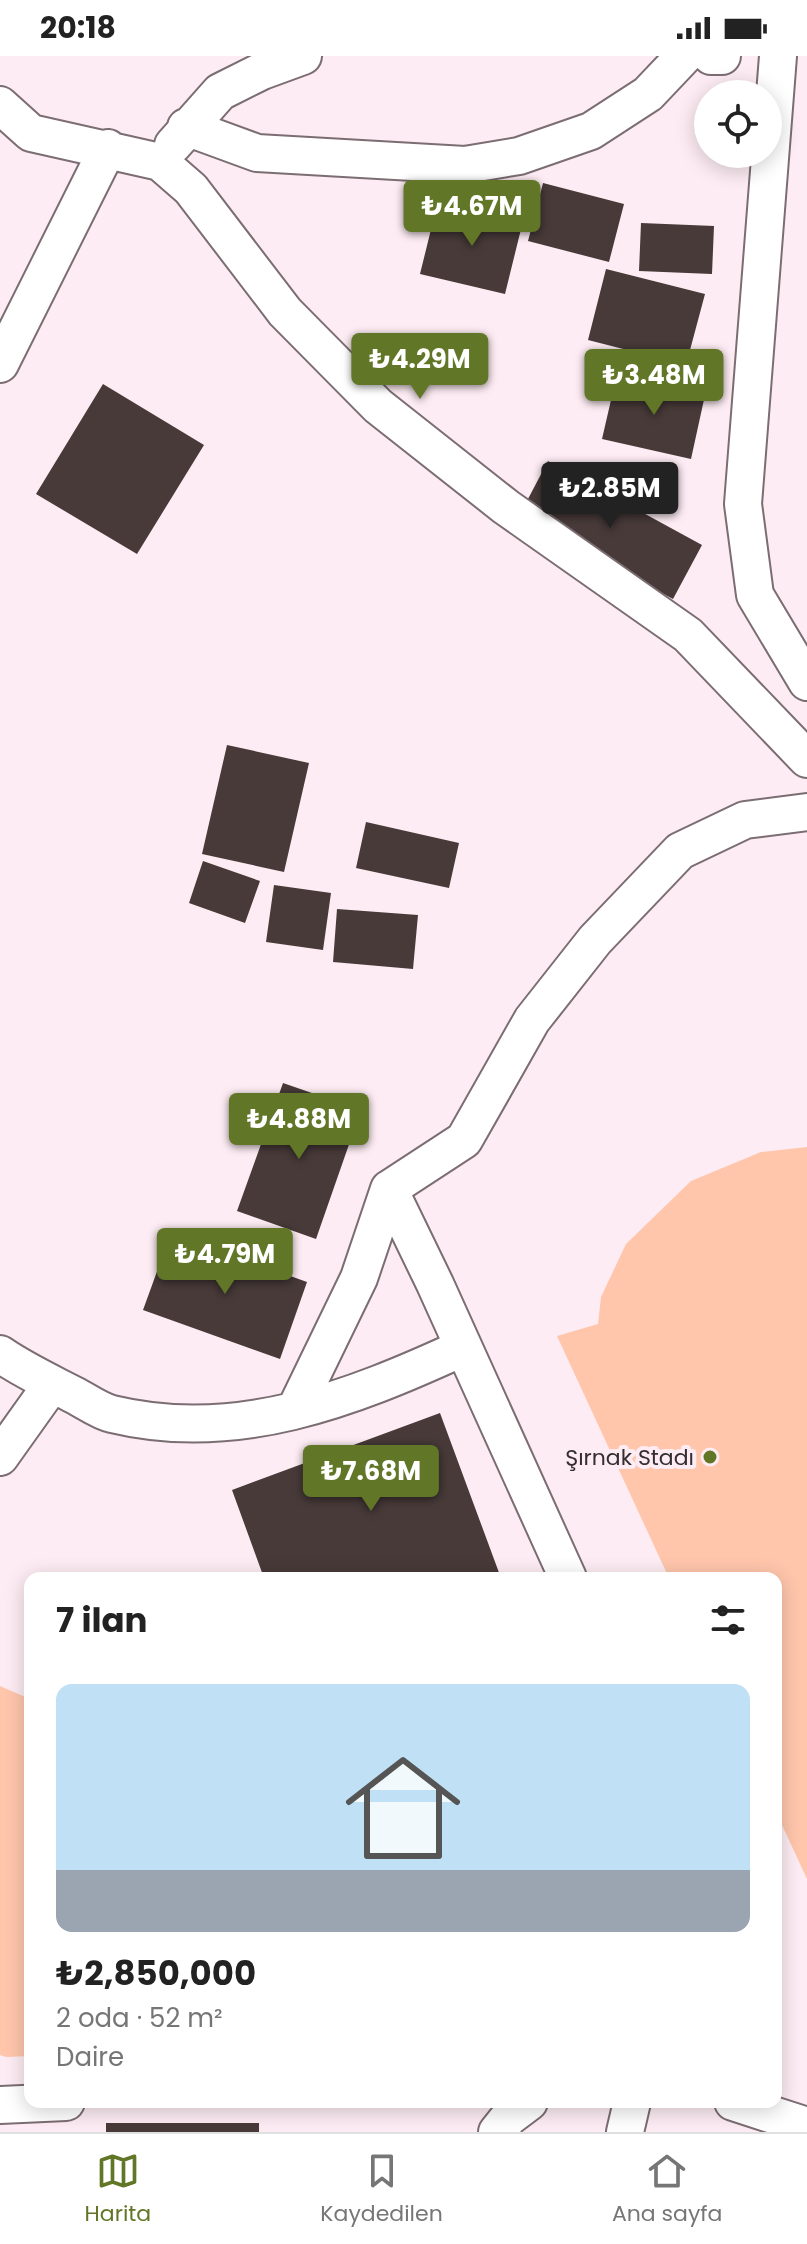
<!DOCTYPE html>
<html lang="tr">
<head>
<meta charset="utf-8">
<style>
	:root { --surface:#fff; --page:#f6f6f6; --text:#222; --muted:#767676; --line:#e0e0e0; --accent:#617626 }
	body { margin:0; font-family:Poppins,sans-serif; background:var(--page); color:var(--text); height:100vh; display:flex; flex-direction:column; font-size:30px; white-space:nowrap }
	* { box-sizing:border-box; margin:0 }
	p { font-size:26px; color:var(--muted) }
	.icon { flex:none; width:44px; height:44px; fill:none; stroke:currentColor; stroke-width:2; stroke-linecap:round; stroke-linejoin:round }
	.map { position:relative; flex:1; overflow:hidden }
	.drawer { position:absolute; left:24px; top:1516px; width:758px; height:536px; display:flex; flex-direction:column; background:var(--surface); border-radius:16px; box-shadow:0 4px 20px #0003 }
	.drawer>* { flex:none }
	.controls { position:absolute; left:694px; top:24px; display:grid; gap:16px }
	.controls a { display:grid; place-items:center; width:88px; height:88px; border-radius:50%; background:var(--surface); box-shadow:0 4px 20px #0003; font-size:40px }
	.price { position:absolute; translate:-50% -68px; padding:0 18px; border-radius:8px; background:var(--accent); color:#fff; font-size:26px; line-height:52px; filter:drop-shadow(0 2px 4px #0008) }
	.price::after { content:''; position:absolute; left:50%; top:48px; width:24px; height:18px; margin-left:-12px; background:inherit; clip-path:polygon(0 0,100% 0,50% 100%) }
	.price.active { background:#222; color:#fff }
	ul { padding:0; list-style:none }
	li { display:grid; align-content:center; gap:16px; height:424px; padding:0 32px }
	li span { display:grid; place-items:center; height:248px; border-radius:16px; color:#555 }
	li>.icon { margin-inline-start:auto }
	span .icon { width:144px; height:144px; fill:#fffc; stroke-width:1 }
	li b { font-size:34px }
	h2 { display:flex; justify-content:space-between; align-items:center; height:96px; padding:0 32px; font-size:34px }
	.status { display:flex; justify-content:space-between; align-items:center; height:56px; padding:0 40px; background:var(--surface); direction:ltr }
	.status svg { height:22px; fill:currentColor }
	.dock { display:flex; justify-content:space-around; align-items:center; height:112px; border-top:2px solid var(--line); background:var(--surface); font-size:22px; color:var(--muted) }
	.dock a { display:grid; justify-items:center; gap:4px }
	.dock .active { color:var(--accent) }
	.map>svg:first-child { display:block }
	.green { fill:#ffc6ac }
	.building { fill:#473a39 }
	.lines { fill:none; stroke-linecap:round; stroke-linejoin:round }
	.minor-casing { stroke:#7b6d72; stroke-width:40 }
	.minor { stroke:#fff; stroke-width:36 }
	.poi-dot { fill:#617626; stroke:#fdecf3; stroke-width:3 }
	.labels { text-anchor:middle; stroke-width:8; stroke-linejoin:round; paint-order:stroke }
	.poi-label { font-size:22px; fill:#352e31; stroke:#fdecf3; text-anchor:end }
</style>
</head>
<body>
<div class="status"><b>20:18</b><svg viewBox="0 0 49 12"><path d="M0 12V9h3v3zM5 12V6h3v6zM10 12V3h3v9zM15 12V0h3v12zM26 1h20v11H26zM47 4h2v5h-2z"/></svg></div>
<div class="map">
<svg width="807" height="2076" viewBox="0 0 807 2076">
	<rect width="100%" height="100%" fill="#fdecf3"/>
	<path class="green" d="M 807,1091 L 807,1823 L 776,1756 L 776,1522 L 669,1522 L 557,1280 L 598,1268 L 601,1241 L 626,1188 L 691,1125 L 761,1096 Z
		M 0,1630 L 30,1643 L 30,2000 L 6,2001 L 0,1999 Z"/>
	<path class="building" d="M 543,127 L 624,148 L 609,206 L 528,185 Z
		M 438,145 L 523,165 L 505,238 L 420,218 Z
		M 641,167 L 714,170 L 712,218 L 639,215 Z
		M 606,213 L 705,238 L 686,309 L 588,284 Z
		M 617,318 L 705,339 L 691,403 L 602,383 Z
		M 103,328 L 204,389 L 137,498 L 36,438 Z
		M 548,405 L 702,489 L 673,543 L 519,460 Z
		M 227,689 L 309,707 L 284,816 L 202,798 Z
		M 366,766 L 459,787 L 449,832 L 356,812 Z
		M 203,805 L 260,825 L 245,867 L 189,847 Z
		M 274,829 L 331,837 L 323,894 L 266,886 Z
		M 337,853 L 418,859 L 413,913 L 333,906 Z
		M 283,1027 L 361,1054 L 316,1183 L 237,1155 Z
		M 171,1177 L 307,1226 L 280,1303 L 143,1254 Z
		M 440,1357 L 501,1522 L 264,1522 L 232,1434 Z
		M 106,2067 L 259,2067 L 259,2076 L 106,2076 Z"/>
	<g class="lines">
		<g class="minor-casing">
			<path id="minor" d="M 711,0 L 722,0
				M 778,0 L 743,448 L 755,539 L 807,626
				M 0,49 L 31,77 L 160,106 L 191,133 L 285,256 L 378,350 L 506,451 L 688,579 L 807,703
				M 186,71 L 257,97 L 465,109 L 519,100 L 591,75 L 648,38 L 684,0
				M 173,89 L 220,36 L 262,15 L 303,0
				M 0,308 L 108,92
				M 0,1298 C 23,1314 49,1326 74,1339 C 86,1345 99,1355 112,1358 C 236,1388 351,1343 462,1292
				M 295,1354 L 359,1222 L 389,1133
				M 0,1401 L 52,1328
				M 568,1522 L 435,1228 L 389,1133 L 464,1084 L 532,964 L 595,884 L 680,795 L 745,764 L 807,756
				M 733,2046 L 807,2070
				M 0,2049 L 66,2046
				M 497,2076 L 509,2061 L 529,2046
				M 625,2076 L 632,2046"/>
		</g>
		<use href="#minor" class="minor"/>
	</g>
	<circle class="poi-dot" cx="710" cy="1401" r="8"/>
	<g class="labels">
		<g class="poi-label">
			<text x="694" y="1409">Şırnak Stadı</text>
		</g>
	</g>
</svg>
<div class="controls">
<a><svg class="icon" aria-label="locate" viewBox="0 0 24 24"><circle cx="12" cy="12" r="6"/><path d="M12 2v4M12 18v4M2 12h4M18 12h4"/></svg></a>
</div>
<b class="price" style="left:472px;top:192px">₺4.67M</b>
<b class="price" style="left:420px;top:345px">₺4.29M</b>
<b class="price" style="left:654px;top:361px">₺3.48M</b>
<b class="price active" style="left:610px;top:474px">₺2.85M</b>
<b class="price" style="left:299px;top:1105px">₺4.88M</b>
<b class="price" style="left:225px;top:1240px">₺4.79M</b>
<b class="price" style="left:371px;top:1457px">₺7.68M</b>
<section class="drawer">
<h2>7 ilan<svg class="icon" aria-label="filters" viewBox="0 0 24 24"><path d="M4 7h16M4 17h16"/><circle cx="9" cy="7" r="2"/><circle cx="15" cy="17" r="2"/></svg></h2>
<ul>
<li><span style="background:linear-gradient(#bfe0f5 75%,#9aa5b1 0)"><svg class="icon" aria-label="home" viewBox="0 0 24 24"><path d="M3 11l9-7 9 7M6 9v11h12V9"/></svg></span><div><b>₺2,850,000</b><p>2 oda · 52 m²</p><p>Daire</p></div></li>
</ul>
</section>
</div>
<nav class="dock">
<a class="active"><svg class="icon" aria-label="map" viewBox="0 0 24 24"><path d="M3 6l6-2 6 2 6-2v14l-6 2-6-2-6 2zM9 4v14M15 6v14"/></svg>Harita</a>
<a><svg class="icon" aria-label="saved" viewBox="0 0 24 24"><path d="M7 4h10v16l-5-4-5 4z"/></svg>Kaydedilen</a>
<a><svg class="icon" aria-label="home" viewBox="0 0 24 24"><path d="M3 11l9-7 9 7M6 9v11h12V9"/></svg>Ana sayfa</a>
</nav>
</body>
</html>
